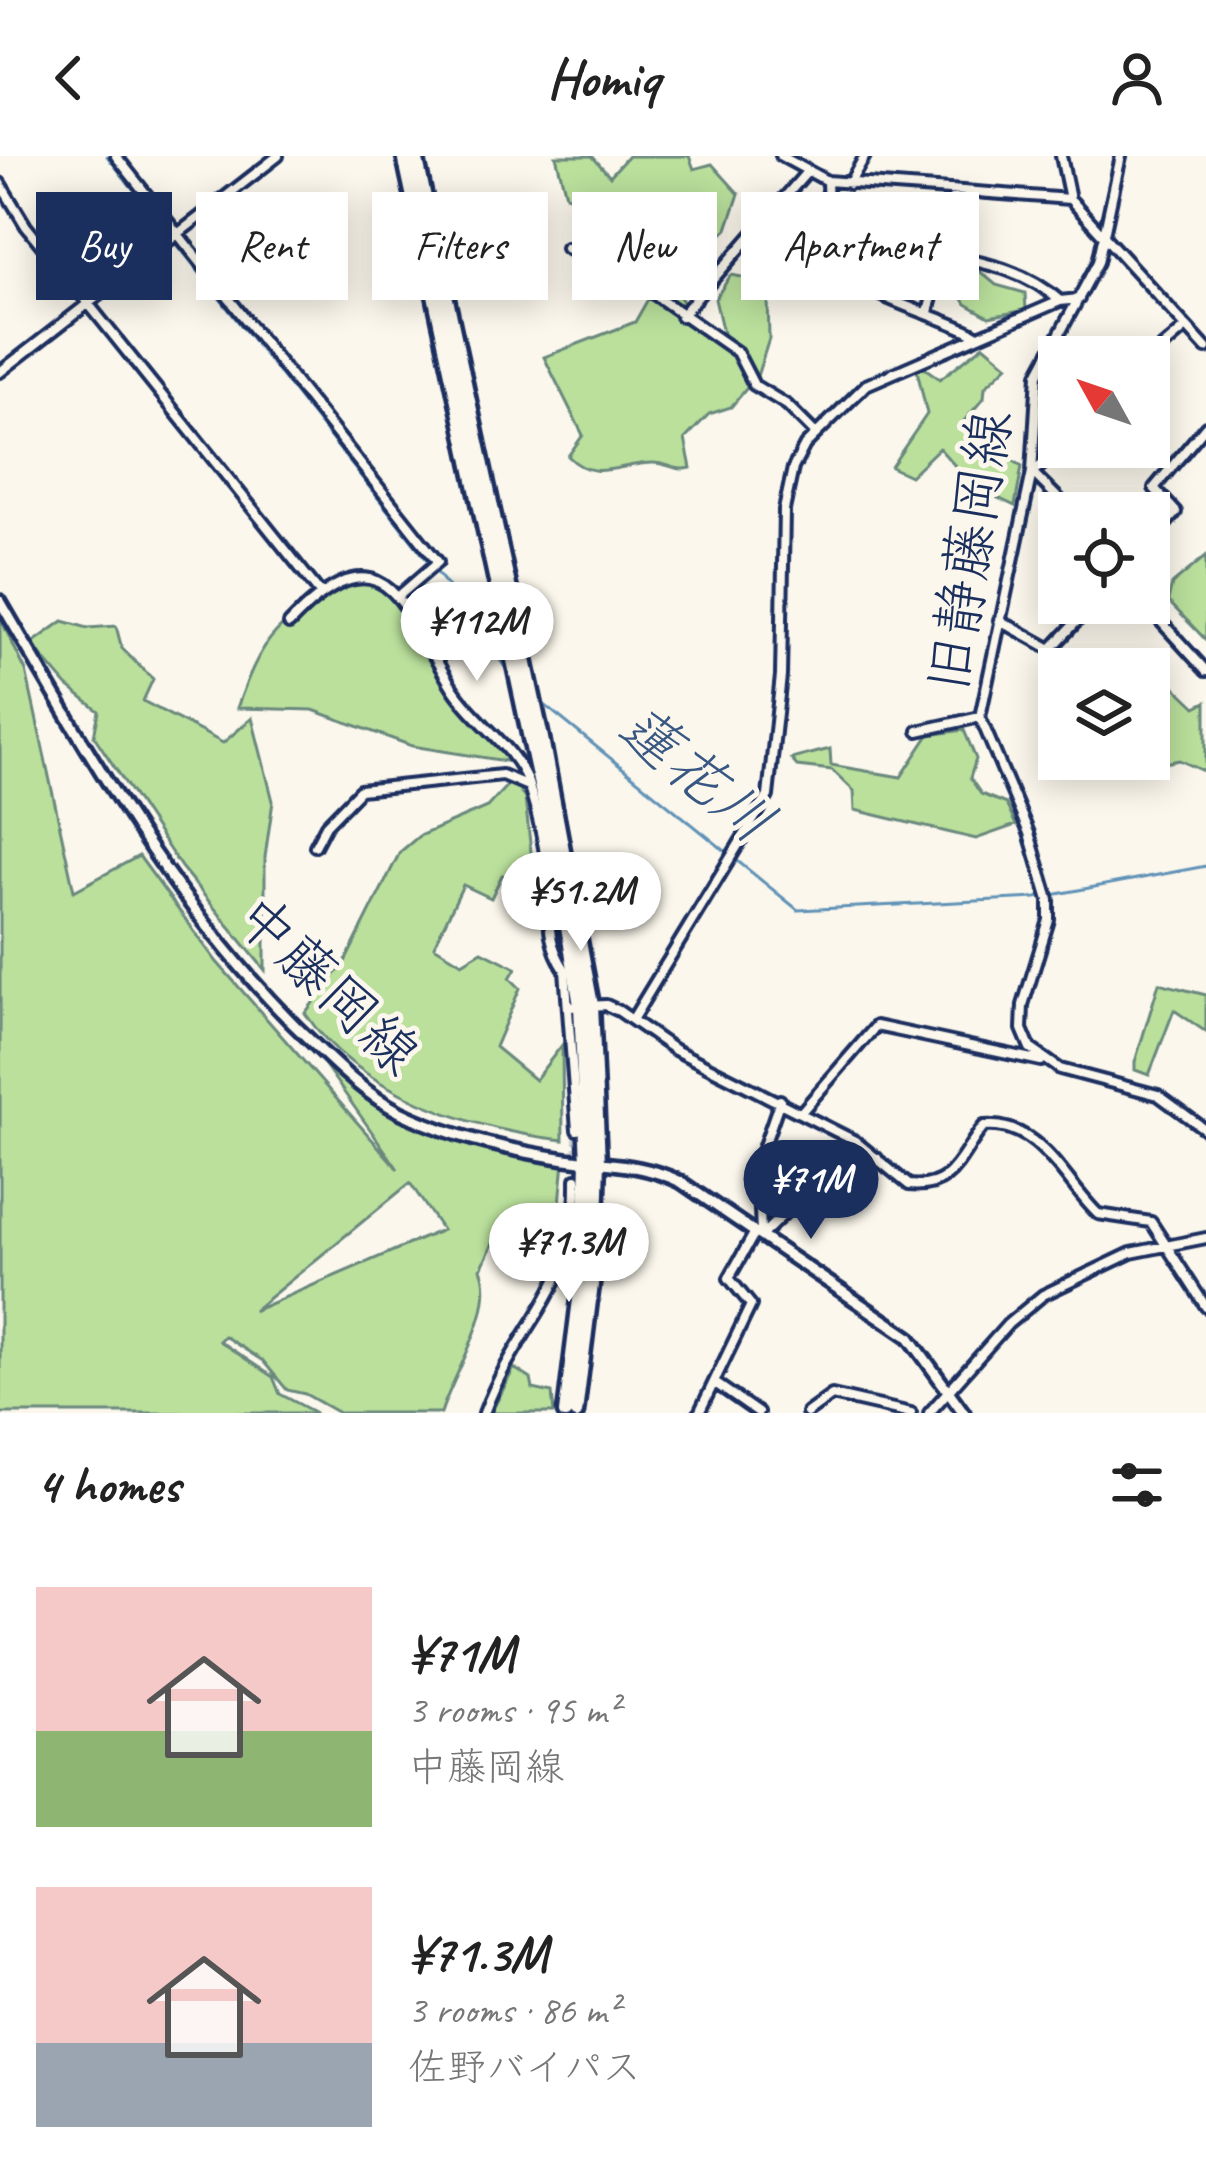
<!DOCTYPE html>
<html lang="en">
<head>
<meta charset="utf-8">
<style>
	:root { --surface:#fff; --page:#f2f2f2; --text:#222; --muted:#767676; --accent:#1b2f5e }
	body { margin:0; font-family:Caveat,"Klee One",sans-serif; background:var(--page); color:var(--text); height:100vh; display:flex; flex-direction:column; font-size:45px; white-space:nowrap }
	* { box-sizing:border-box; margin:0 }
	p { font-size:39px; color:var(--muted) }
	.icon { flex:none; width:66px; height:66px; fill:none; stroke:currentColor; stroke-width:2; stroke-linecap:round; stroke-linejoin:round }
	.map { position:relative; height:1257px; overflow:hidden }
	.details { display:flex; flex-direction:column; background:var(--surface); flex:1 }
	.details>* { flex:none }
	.hud { position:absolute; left:36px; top:36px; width:1134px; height:108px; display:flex; gap:24px }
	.needle { width:78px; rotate:310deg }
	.tools { position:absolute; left:1038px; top:180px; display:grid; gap:24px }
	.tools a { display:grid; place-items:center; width:132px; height:132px; border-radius:0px; background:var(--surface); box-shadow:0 6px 30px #0003; font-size:60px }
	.price { position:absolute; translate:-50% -102px; padding:0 27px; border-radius:42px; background:#fff; color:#222; font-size:39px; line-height:78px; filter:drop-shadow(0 3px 6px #0008) }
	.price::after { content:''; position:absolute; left:50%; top:72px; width:36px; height:27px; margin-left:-18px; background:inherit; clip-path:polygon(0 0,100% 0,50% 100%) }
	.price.selected { background:var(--accent); color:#fff }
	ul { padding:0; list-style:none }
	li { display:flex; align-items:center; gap:36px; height:300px; padding:0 36px }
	li span { display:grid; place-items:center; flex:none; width:336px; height:240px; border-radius:0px; color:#555 }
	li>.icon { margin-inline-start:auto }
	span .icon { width:144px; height:144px; fill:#fffc; stroke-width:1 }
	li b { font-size:51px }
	h2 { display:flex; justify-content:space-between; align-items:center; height:144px; padding:0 36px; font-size:51px }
	.tag { padding:0 42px; border-radius:0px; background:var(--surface); box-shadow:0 6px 30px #0003; font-size:42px; line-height:108px }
	.tag.selected { background:var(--accent); color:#fff }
	header { display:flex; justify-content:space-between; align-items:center; height:156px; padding:0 36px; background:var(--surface); font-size:54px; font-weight:600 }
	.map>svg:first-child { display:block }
	.green { fill:#bae09c; stroke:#6a887d; stroke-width:3; fill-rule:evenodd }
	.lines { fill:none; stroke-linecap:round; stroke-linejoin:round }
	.stream { stroke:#6192b7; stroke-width:3 }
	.minor-tunnel { stroke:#cecfd0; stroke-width:8; stroke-dasharray:8 4; stroke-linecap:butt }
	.minor-casing { stroke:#1b2f5e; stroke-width:16 }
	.major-casing { stroke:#1b2f5e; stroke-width:18 }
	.highway-casing { stroke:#1b2f5e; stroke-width:21 }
	.minor { stroke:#fbf7ec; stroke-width:8 }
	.major { stroke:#fbf7ec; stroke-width:9 }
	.highway { stroke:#fbf7ec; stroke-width:12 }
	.labels { text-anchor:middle; stroke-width:10; stroke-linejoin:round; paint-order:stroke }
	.street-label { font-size:57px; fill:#1b2f5e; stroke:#fbf7ec }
	.water-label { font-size:60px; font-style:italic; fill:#385883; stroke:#fbf7ec }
</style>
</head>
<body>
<header><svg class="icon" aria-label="back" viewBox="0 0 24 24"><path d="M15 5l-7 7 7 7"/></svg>Homiq<svg class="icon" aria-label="person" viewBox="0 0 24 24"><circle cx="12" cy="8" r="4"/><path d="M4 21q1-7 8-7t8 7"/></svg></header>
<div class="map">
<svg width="1206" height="1257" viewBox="0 0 1206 1257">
	<rect width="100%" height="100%" fill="#fbf7ec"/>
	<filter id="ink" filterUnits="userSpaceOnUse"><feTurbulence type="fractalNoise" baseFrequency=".00833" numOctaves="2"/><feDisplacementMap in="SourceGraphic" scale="24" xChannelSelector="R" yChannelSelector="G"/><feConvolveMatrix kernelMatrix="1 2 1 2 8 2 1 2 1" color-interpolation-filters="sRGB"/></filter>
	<g filter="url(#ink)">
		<path class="green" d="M 556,0 L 592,0 L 610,20 L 628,0 L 689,0 L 694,13 L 712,8 L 739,38 L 727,73 L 669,127 L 704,173 L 723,177 L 715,143 L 731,119 L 757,124 L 787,88 L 810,114 L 803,123 L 787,119 L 768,141 L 769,183 L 757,220 L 731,251 L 709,258 L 685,283 L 691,312 C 676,316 668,307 653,307 C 620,307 595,328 568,300 L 583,279 L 544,201 L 635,166 L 652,136 L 606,101 L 656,44 L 644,37 L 596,50 L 566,39 Z
			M 971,108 L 996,129 L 1025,137 L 1026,154 L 989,161 L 966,148 L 952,125 L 957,113 Z
			M 984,189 L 1008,209 L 985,231 L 984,242 L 963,266 L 979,284 L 1022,310 L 1015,350 L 973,330 L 939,292 L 910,320 L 891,311 L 927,258 L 917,214 L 923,211 L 940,223 Z
			M 1206,400 L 1206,484 L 1168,445 L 1172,428 Z
			M 370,417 L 405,436 L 452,524 L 498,579 L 512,606 L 412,590 L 313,554 L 237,552 C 246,527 257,496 276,476 C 296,455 340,418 370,417 Z
			M 0,462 L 26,515 L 74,735 L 139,700 L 216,805 L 398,1013 L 317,898 L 394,956 L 564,1005 L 555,1101 L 496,1081 L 481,1113 C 498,1152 453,1218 441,1257 L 339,1257 L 305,1238 L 287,1234 L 263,1205 L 224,1180 L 219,1185 L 273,1221 L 280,1238 L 316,1257 L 0,1257 ZM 410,1027 L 442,1074 L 253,1155 Z
			M 63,465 L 88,472 L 116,470 L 122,493 L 153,523 L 143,545 L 223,587 L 252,562 L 273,645 L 265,701 L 265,814 L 181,711 L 94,580 L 99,555 L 67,530 L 31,488 Z
			M 1173,529 L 1196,551 L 1206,546 L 1206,616 L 1179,604 L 1151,610 L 1146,603 L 1149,546 Z
			M 964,574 L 976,603 L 970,622 L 981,638 L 1006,648 L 1016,669 L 976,683 L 855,654 L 854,635 L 832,614 L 797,610 L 791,603 L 830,593 L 831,609 L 901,621 L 929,579 Z
			M 513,623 L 525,643 L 534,722 L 502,719 L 491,742 L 463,729 L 434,790 L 462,807 L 482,795 L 516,812 L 510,822 L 520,832 L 495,891 L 535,924 L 562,889 L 563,984 C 473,974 358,937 305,857 L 345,806 L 400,696 L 419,680 L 487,651 Z
			M 1159,827 L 1206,839 L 1206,876 L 1174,854 L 1149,919 L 1135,914 L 1135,906 Z
			M 514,1212 L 531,1223 L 533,1233 L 552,1237 L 554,1257 L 491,1257 Z"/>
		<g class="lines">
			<path class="stream" d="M 107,0 L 458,443 L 511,520
				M 541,546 L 798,754 L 1036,742 L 1206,710"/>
			<path class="minor-tunnel" d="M 576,1023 L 577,974"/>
			<g class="minor-casing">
				<path id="minor" d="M 116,0 L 438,406 L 400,439
					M 781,0 L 827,25 L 1070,43 L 1206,192
					M 1061,0 L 1070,43
					M 1121,0 L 1098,106 L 1038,218 L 1032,316 L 980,561 L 1029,677 L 1049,744 L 1049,764 L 1023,849 L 1022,873 L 1030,892 L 1060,913 L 1158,939 L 1206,974
					M 0,27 L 26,70 L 321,438
					M 849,28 L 865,0
					M 828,56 L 836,69 C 859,66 870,76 890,83 C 947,105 1012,101 1060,145
					M 836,69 L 825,92 C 832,135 942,158 976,179
					M 566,92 L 635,125 L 737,196 L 754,229 L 787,249 L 815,277
					M 824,92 L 809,97 L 793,84 L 828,56 L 827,25
					M 928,156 L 950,77 L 954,35
					M 681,160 L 806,17
					M 1149,203 L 1184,173
					M 0,216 L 278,0
					M 1067,291 L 1032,316 L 1073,357
					M 1149,388 L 1176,356 L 1154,332 L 1206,270
					M 1144,447 L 1206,515
					M 999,464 L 1051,493 L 1094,447
					M 289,468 C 388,364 405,459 454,534 C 476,567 514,589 528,627 C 537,655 547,697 548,726 C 550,761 545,784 565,814 L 577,974
					M 918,575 L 980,561
					M 315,690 L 326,669 L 360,634 L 502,619 L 528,630
					M 570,851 L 606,849 L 619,855 L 675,894 L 855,985 L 909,1029 C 955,1034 960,998 984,970 C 1040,965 1065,1027 1098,1058 L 1151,1066 L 1206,1151
					M 632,864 L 768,640 L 781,520 L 784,354 L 793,312 L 805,289 L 866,229 L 1060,145 L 1079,143
					M 803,954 L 876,870 L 1041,905
					M 761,1076 L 758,1007 L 780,944
					M 761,1080 L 789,1053 L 825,1048 L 877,1002
					M 715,1227 L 758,1257
					M 484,1257 C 520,1161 578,1136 576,1023
					M 699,1257 L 751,1149 L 729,1122 L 755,1076
					M 807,1257 L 832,1239 L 911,1257
					M 929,1257 L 1008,1168 L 1043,1139 L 1131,1097 L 1206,1082"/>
			</g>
			<g class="major-casing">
				<path id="major" d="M 0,445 C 91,601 182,765 315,889 C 341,914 367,939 400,956 C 449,980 513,995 566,1003 C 608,1009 642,1007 681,1026 L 909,1181 L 964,1257"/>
			</g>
			<g class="highway-casing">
				<path id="highway" d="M 404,0 L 556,703 L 580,849 L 587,1006 L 584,1103 L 565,1257
					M 416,0 L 542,582 L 592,849 L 599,1006 L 596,1096 L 576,1257"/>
			</g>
			<use href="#minor" class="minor"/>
			<use href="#major" class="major"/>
			<use href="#highway" class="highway"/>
		</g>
	</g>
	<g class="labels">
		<g class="street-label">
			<text transform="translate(968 395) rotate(-81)" y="20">旧静藤岡線</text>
			<text transform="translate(329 828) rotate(44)" y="20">中藤岡線</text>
		</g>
		<g class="water-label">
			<text transform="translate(697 617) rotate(39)" y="21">蓮花川</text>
		</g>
	</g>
</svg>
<div class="tools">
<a><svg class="needle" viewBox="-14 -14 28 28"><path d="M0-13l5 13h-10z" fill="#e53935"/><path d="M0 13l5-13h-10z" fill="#767676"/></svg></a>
<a><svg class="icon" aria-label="locate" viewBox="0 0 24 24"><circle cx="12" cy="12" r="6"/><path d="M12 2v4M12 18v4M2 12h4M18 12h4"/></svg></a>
<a><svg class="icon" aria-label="layers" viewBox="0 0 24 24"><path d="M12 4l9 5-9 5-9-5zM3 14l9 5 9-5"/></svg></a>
</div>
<b class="price" style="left:477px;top:528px">¥112M</b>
<b class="price" style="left:581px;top:798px">¥51.2M</b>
<b class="price selected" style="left:811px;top:1086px">¥71M</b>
<b class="price" style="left:569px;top:1149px">¥71.3M</b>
<div class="hud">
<a class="tag selected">Buy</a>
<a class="tag">Rent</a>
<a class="tag">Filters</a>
<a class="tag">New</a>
<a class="tag">Apartment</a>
</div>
</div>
<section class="details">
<h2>4 homes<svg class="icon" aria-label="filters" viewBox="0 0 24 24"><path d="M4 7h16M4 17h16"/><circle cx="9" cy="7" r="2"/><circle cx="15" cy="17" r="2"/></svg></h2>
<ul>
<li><span style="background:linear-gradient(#f6c9c9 60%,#8fb573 0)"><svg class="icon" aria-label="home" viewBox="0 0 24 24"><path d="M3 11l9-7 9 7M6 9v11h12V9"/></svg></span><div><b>¥71M</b><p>3 rooms · 95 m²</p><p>中藤岡線</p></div></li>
<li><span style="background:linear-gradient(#f6c9c9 65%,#9aa5b1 0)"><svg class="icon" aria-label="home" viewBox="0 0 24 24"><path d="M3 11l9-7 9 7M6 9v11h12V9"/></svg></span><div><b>¥71.3M</b><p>3 rooms · 86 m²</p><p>佐野バイパス</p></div></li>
</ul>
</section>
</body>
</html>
